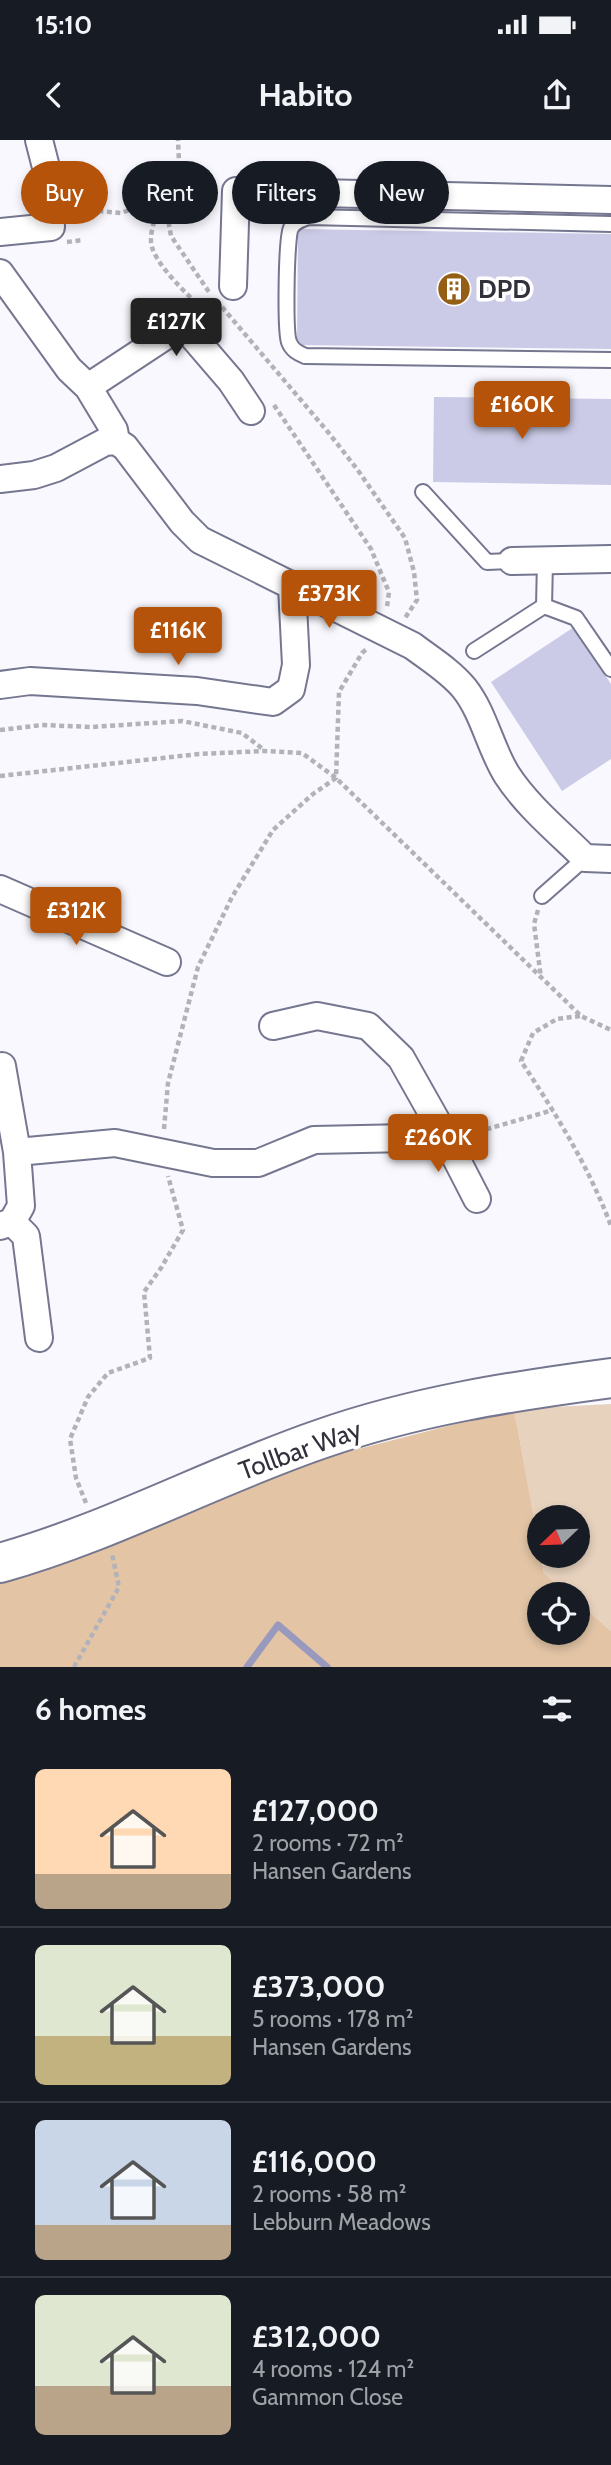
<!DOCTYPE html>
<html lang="en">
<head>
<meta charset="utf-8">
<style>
	:root { --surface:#171b24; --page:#242831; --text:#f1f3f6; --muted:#9ea1a6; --line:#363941; --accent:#b45309 }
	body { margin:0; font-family:Cabin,sans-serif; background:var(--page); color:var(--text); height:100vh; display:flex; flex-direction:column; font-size:26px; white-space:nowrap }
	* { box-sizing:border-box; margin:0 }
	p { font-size:23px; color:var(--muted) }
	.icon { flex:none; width:38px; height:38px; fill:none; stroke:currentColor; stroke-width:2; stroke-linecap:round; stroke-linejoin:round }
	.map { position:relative; height:1527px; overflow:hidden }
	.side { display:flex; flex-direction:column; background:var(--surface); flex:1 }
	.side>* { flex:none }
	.top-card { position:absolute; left:21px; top:21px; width:570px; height:63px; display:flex; gap:14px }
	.needle { width:46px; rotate:247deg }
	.fabs { position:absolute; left:527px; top:1365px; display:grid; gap:14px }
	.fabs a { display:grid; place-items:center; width:63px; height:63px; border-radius:50%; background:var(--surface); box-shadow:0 4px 10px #0003; font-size:35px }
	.price { position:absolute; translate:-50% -60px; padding:0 16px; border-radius:7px; background:var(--accent); color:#fff; font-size:23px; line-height:46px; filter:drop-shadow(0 2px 4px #0008) }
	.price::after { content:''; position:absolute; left:50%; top:42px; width:21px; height:16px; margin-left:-10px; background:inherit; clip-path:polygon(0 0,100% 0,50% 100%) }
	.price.selected { background:#222; color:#fff }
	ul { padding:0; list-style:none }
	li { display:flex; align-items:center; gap:21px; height:175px; padding:0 35px }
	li+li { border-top:2px solid var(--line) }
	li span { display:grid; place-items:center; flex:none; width:196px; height:140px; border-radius:10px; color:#555 }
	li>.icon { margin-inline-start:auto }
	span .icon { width:84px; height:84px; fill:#fffc; stroke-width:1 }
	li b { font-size:30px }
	h2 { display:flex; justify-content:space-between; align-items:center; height:84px; padding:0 35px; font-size:30px }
	.tag { padding:0 24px; border-radius:32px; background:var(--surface); box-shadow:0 4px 10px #0003; font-size:24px; line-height:63px }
	.tag.selected { background:var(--accent); color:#fff }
	.status { display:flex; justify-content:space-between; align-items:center; height:49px; padding:0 35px; background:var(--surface); direction:ltr }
	.status svg { height:19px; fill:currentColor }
	header { display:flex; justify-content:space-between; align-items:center; height:91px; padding:0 35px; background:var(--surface); font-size:32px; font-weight:700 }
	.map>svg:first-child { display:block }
	.green { fill:#e7d2be }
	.forest { fill:#e3c5a6 }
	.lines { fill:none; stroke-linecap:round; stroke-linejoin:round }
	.stream { stroke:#9999be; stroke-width:7 }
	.building { fill:#cbcbe7 }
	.service-casing { stroke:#75768f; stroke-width:18 }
	.minor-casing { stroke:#75768f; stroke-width:30 }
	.secondary-casing { stroke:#75768f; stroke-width:42 }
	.path { stroke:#b2b2ba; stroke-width:4.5; stroke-dasharray:5 3.5; stroke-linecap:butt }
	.service { stroke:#fff; stroke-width:14 }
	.minor { stroke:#fff; stroke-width:26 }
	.secondary { stroke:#fff; stroke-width:38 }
	.labels { text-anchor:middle; stroke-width:7; stroke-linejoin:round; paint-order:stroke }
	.poi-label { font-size:26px; font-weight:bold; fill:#31313c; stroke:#fff; text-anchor:start }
	.street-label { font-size:26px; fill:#31313c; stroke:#fff }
</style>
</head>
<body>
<div class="status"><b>15:10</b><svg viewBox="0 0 49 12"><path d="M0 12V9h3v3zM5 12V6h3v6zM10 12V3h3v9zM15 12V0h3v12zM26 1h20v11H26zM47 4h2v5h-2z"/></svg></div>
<header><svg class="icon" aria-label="back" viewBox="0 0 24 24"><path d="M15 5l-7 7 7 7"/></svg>Habito<svg class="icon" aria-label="share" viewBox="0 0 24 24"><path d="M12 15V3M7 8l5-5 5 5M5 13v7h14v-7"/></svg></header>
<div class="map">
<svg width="611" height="1527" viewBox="0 0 611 1527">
	<rect width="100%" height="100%" fill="#f8f8fe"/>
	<path class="green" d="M 611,1264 L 611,1491 L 578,1462 L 578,1454 L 568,1454 L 544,1433 L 541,1416 L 578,1416 L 578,1377 L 539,1377 L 539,1407 L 514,1269 Z"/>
	<path class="forest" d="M 514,1269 L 544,1433 L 568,1454 L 539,1454 L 539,1493 L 578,1493 L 578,1462 L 611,1491 L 611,1527 L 0,1527 L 0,1442 L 23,1436 L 109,1400 L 331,1316 Z"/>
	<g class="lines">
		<path class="stream" d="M 247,1527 L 278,1485 L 327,1527"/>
	</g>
	<path class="building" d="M 72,38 L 77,43 L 70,51 L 64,45 Z
		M 298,89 L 611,94 L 611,209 L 297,205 Z
		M 434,257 L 611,259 L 611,345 L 433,342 Z
		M 574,487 L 611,544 L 611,619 L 562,651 L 491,542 Z"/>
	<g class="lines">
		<g class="service-casing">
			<path id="service" d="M 611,84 L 309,77 C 302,79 295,81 291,88 C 286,97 285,191 289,202 C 292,210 298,213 305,216 L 611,220
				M 423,352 L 487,422 L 512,421
				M 544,466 L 545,421
				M 474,511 L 544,466 L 576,478 L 611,529
				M 542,756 L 585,718"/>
		</g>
		<g class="minor-casing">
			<path id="minor" d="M 0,92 L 51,87 L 49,39 L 39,0
				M 0,133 L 69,229 L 88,247 L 114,290 L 116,301
				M 233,146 L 236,51 L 611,60
				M 88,247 L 176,189 L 188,191 L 231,241 L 251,271
				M 0,339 L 34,335 L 56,328 L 105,302 L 116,301 L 125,307 L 182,382 L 200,400 L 413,506 C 430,519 450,531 464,548 C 484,573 490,608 507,635 C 527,666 559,692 585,718 L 611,719
				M 512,421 L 611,419
				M 0,545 L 30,541 L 197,551 L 273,562 L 291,549 L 296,525 L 292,446
				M 0,749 L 167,822
				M 441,989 L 477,1059
				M 17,1012 L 115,1003 L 213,1023 L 258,1023 L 314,1000 L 409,998 L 441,989 L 401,918 L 368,886 L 317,876 L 273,886
				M 12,1082 L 26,1096 L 39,1198
				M 0,1086 L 12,1082 L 21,1066 L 17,1012 L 2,926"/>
		</g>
		<g class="secondary-casing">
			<path id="secondary" d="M 0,1423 C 111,1392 213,1336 321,1299 C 415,1266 513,1251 611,1238"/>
		</g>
		<path class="path" d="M 164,57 L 171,96 L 209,152
			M 164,58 C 158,71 151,85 151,100 C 150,121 191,158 207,173
			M 73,69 L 121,73 L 164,57 L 179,22 L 178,0
			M 67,102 L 83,100
			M 222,167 L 328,292 L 357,329 L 405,398 L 414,432 L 417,460 L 405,478
			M 274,265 L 371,409 L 389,452 L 387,467
			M 0,590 L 42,585 L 92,587 L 182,581 L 242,593 L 264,610
			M 0,636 L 199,614 L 264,611 L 302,613 L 336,638 L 581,876 L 611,890
			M 538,770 L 534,784 L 541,838
			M 580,876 L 557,879 L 533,893 L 521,921 C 556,974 589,1027 611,1086
			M 164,989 L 168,943 L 198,827 L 232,757 L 273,690 L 313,654 L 336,638 L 339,552 L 362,513 L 368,508
			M 470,994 L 553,970
			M 86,1363 L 76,1338 L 70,1299 L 88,1257 L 108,1233 L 150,1218 L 144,1152 L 161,1128 L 183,1090 L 168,1036
			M 74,1527 L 119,1447 L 112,1414"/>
		<use href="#service" class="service"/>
		<use href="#minor" class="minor"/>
		<use href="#secondary" class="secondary"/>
	</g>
	<defs>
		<g id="building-disc" transform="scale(1.75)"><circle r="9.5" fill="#945e14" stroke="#fff"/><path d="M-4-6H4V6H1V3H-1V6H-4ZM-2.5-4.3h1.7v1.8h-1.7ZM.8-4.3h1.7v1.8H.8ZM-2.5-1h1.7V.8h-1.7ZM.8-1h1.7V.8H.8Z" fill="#fff"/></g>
	</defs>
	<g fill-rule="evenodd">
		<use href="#building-disc" x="454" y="149"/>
	</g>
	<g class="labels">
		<g class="poi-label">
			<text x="478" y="158">DPD</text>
		</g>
		<g class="street-label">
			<text transform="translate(300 1310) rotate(-20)" y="9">Tollbar Way</text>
		</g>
	</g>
</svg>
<div class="fabs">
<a><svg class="needle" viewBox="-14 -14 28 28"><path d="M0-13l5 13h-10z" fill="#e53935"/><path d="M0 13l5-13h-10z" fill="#9ea1a6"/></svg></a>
<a><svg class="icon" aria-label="locate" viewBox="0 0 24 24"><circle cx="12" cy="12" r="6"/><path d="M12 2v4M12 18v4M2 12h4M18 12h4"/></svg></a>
</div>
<b class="price selected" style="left:176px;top:218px">£127K</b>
<b class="price" style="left:522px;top:301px">£160K</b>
<b class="price" style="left:329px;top:490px">£373K</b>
<b class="price" style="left:178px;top:527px">£116K</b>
<b class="price" style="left:76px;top:807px">£312K</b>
<b class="price" style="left:438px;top:1034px">£260K</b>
<div class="top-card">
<a class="tag selected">Buy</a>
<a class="tag">Rent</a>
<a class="tag">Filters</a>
<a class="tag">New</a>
</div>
</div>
<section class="side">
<h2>6 homes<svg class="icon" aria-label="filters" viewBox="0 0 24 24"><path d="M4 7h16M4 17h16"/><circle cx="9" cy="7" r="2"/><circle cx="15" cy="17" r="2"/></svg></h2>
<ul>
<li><span style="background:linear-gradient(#ffd9b3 75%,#b9a48a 0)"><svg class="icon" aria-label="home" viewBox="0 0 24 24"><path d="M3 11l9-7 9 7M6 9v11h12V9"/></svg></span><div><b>£127,000</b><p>2 rooms · 72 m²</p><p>Hansen Gardens</p></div></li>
<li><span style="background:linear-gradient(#dfe7d0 65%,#c2b280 0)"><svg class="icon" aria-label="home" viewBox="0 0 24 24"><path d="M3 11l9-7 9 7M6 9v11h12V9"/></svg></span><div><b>£373,000</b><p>5 rooms · 178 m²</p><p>Hansen Gardens</p></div></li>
<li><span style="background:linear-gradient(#c9d6e8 75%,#b9a48a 0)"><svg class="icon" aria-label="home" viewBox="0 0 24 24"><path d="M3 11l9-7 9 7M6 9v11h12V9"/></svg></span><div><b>£116,000</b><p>2 rooms · 58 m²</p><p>Lebburn Meadows</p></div></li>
<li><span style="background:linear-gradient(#dfe7d0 65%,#b9a48a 0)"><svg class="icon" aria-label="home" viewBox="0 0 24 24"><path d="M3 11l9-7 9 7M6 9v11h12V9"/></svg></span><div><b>£312,000</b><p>4 rooms · 124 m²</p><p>Gammon Close</p></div></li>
</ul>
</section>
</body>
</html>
